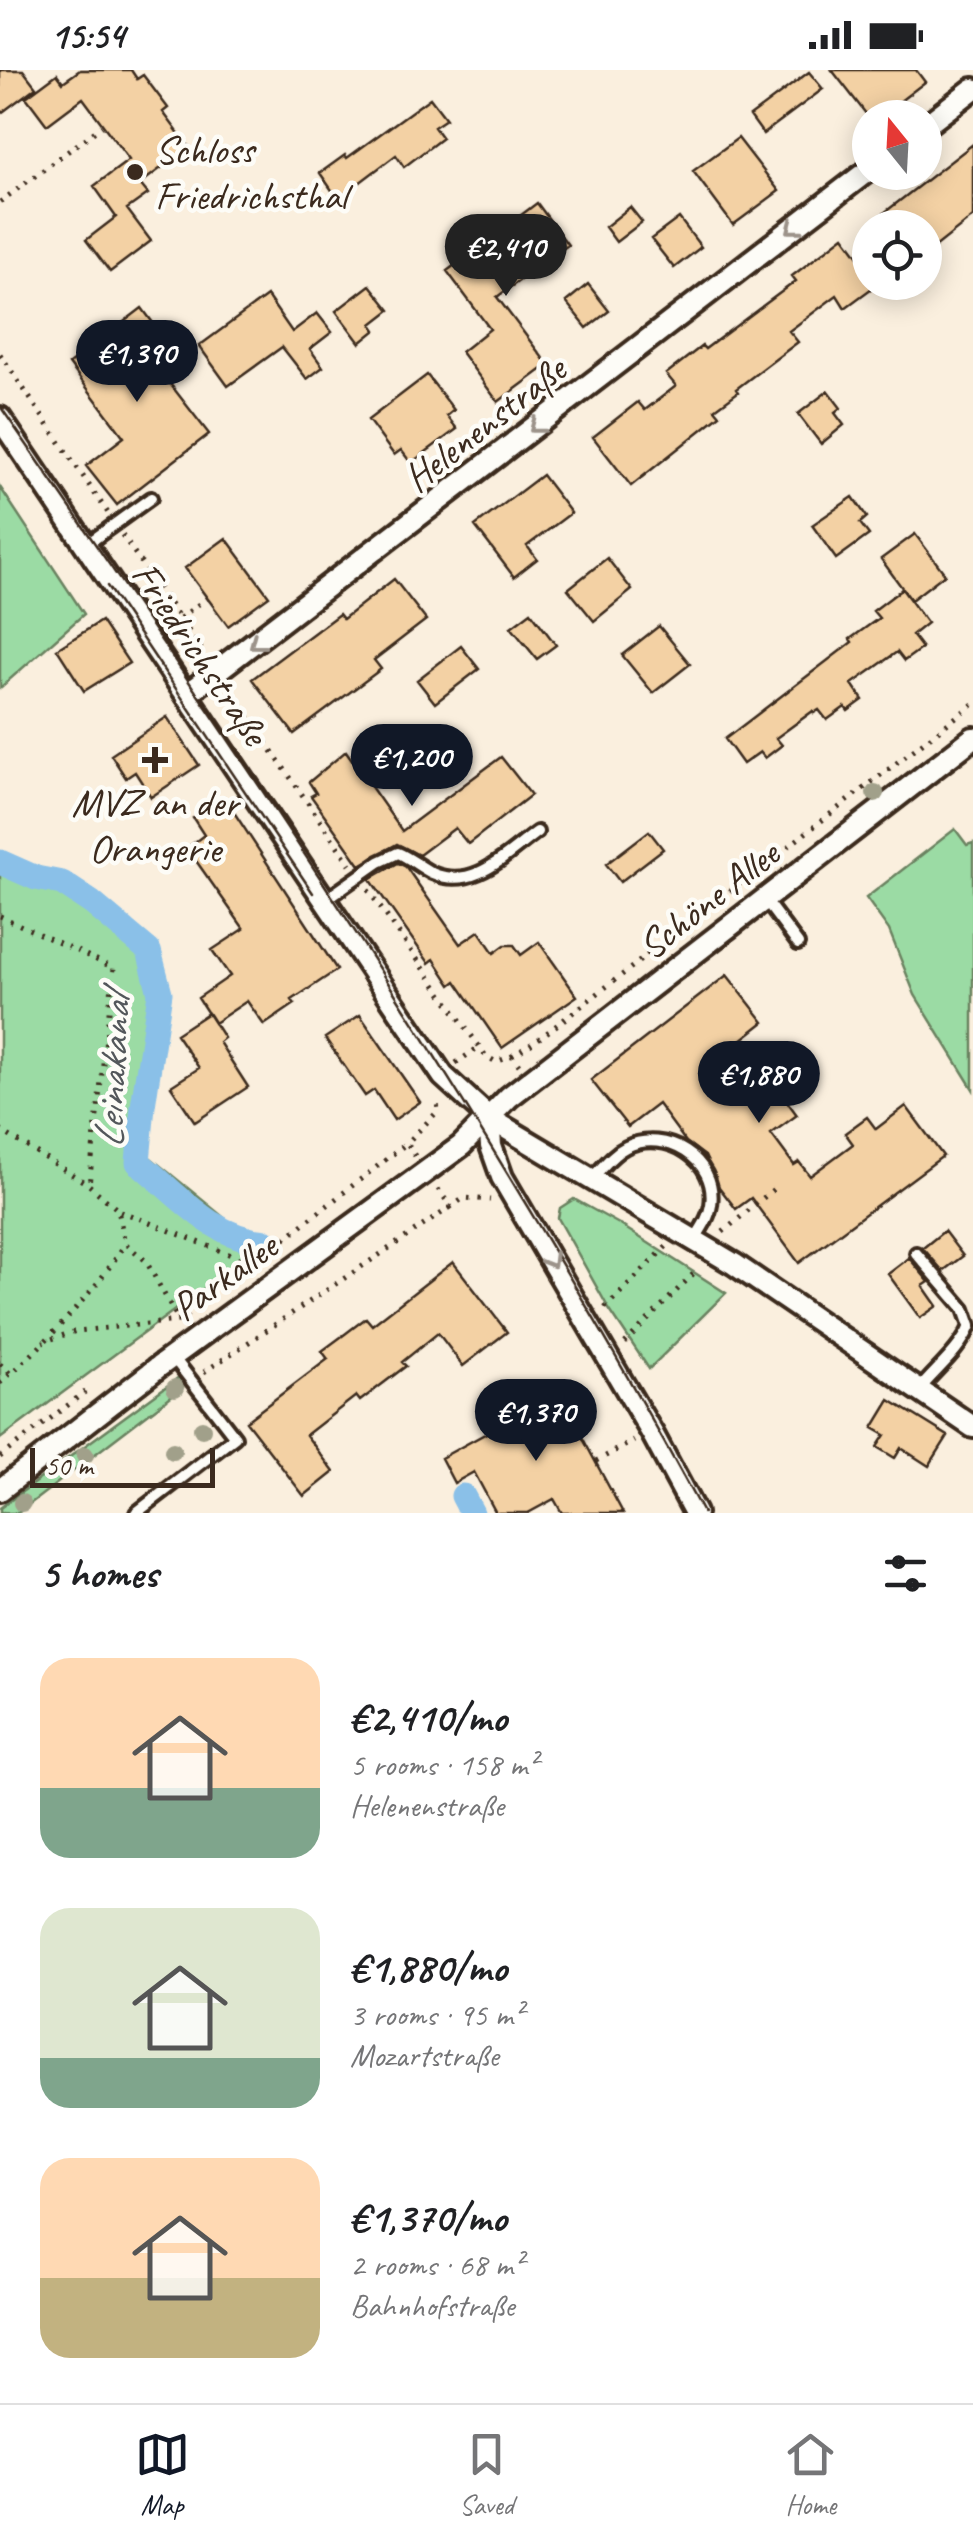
<!DOCTYPE html>
<html lang="en">
<head>
<meta charset="utf-8">
<style>
	:root { --surface:#fff; --page:#f6f6f6; --text:#202124; --muted:#757577; --line:#e0e0e0; --accent:#111827 }
	body { margin:0; font-family:Caveat,sans-serif; background:var(--page); color:var(--text); height:100vh; display:flex; flex-direction:column; font-size:38px; white-space:nowrap }
	* { box-sizing:border-box; margin:0 }
	p { font-size:32px; color:var(--muted) }
	.icon { flex:none; width:55px; height:55px; fill:none; stroke:currentColor; stroke-width:2; stroke-linecap:round; stroke-linejoin:round }
	.map { position:relative; height:1443px; overflow:hidden }
	.details { display:flex; flex-direction:column; background:var(--surface); flex:1 }
	.details>* { flex:none }
	.needle { width:65px; rotate:342deg }
	.buttons { position:absolute; left:852px; top:30px; display:grid; gap:20px }
	.buttons a { display:grid; place-items:center; width:90px; height:90px; border-radius:50%; background:var(--surface); box-shadow:0 5px 25px #0003; font-size:50px }
	.scale { position:absolute; left:30px; bottom:25px; width:185px; box-sizing:border-box; padding-left:10px; border:5px solid #3b2a1e; border-top:0; font-size:28px; line-height:35px; white-space:nowrap; color:#3b2a1e; -webkit-text-stroke:8px #fdfcf7; paint-order:stroke }
	.price { position:absolute; translate:-50% -85px; padding:0 22px; border-radius:35px; background:var(--accent); color:#fff; font-size:32px; line-height:65px; filter:drop-shadow(0 2px 5px #0008) }
	.price::after { content:''; position:absolute; left:50%; top:60px; width:30px; height:22px; margin-left:-15px; background:inherit; clip-path:polygon(0 0,100% 0,50% 100%) }
	.price.selected { background:#222; color:#fff }
	ul { padding:0; list-style:none }
	li { display:flex; align-items:center; gap:30px; height:250px; padding:0 40px }
	li span { display:grid; place-items:center; flex:none; width:280px; height:200px; border-radius:30px; color:#555 }
	li>.icon { margin-inline-start:auto }
	span .icon { width:120px; height:120px; fill:#fffc; stroke-width:1 }
	li b { font-size:42px }
	h2 { display:flex; justify-content:space-between; align-items:center; height:120px; padding:0 40px; font-size:42px }
	.status { display:flex; justify-content:space-between; align-items:center; height:70px; padding:0 50px; background:var(--surface); direction:ltr }
	.status svg { height:28px; fill:currentColor }
	.tab-bar { display:flex; justify-content:space-around; align-items:center; height:140px; border-top:2px solid var(--line); background:var(--surface); font-size:28px; color:var(--muted) }
	.tab-bar a { display:grid; justify-items:center; gap:5px }
	.tab-bar .selected { color:var(--accent) }
	.map>svg:first-child { display:block }
	.green { fill:#9bdba4; stroke:#6b8261; stroke-width:2.5 }
	.lines { fill:none; stroke-linecap:round; stroke-linejoin:round }
	.canal { stroke:#8ac0e8; stroke-width:25 }
	.building { fill:#f3d1a4; stroke:#3b2a1e; stroke-width:2.5 }
	.lane-casing { stroke:#3b2a1e; stroke-width:18 }
	.street-casing { stroke:#3b2a1e; stroke-width:28 }
	.path { stroke:#3b2a1e; stroke-width:5; stroke-dasharray:2.5 8; stroke-linecap:butt }
	.lane { stroke:#fdfcf7; stroke-width:10 }
	.street { stroke:#fdfcf7; stroke-width:20 }
	.tram { stroke:#3b2a1e; stroke-width:2.5 }
	.tree { fill:#a1a08a }
	.oneway { stroke:#9c938a }
	.poi-dot { fill:#3b2a1e; stroke:#fdfcf7; stroke-width:4 }
	.labels { text-anchor:middle; stroke-width:9; stroke-linejoin:round; paint-order:stroke }
	.poi-label { font-size:40px; fill:#3b2a1e; stroke:#fdfcf7; text-anchor:start }
	.street-label { font-size:40px; fill:#3b2a1e; stroke:#fdfcf7 }
	.water-label { font-size:42px; font-style:italic; fill:#53575b; stroke:#fdfcf7 }
</style>
</head>
<body>
<div class="status"><b>15:54</b><svg viewBox="0 0 49 12"><path d="M0 12V9h3v3zM5 12V6h3v6zM10 12V3h3v9zM15 12V0h3v12zM26 1h20v11H26zM47 4h2v5h-2z"/></svg></div>
<div class="map">
<svg width="973" height="1443" viewBox="0 0 973 1443">
	<rect width="100%" height="100%" fill="#faefde"/>
	<filter id="ink" filterUnits="userSpaceOnUse"><feTurbulence type="fractalNoise" baseFrequency=".01" numOctaves="2"/><feDisplacementMap in="SourceGraphic" scale="20" xChannelSelector="R" yChannelSelector="G"/><feConvolveMatrix kernelMatrix="1 2 1 2 8 2 1 2 1" color-interpolation-filters="sRGB"/></filter>
	<g filter="url(#ink)">
		<path class="green" d="M 0,417 L 84,544 L 0,618 Z
			M 955,759 L 967,775 L 973,773 L 973,1019 L 915,925 L 889,860 L 866,828 Z
			M 0,784 L 61,805 L 151,880 L 164,925 L 151,1005 L 146,1084 L 260,1177 L 0,1369 Z
			M 574,1129 L 619,1154 L 726,1223 L 649,1299 L 609,1239 L 558,1148 L 560,1138 Z
			M 179,1307 L 183,1317 L 18,1443 L 0,1443 L 0,1438 Z"/>
		<g class="lines">
			<path class="canal" d="M 0,792 L 36,808 L 62,813 L 92,833 L 149,881 L 160,923 L 143,1036 L 138,1092 C 178,1125 213,1169 267,1172
				M 463,1426 L 472,1443"/>
		</g>
		<path class="building" d="M 0,0 L 23,0 L 36,17 L 0,44 Z
			M 80,0 L 131,0 L 137,9 L 143,5 L 168,38 L 163,42 L 189,77 L 140,114 L 148,124 L 127,139 L 151,171 L 110,202 L 86,170 L 116,147 L 94,116 L 129,90 L 83,28 L 47,55 L 26,27 L 57,4 L 63,12 Z
			M 832,0 L 916,0 L 925,12 L 878,48 L 870,49 Z
			M 809,2 L 823,19 L 763,64 L 750,46 Z
			M 430,28 L 446,49 L 434,57 L 442,68 L 404,97 L 396,85 L 338,129 L 320,103 L 345,85 L 347,88 Z
			M 738,68 L 779,121 L 733,155 L 693,101 Z
			M 973,74 L 973,147 L 925,185 L 925,158 L 888,158 L 880,146 Z
			M 537,133 L 568,175 L 497,227 L 548,295 L 498,332 L 461,282 L 490,259 L 447,201 Z
			M 630,137 L 642,152 L 616,172 L 605,157 Z
			M 679,148 L 701,177 L 674,198 L 651,169 Z
			M 844,166 L 870,201 L 870,212 L 879,213 L 845,238 L 837,225 L 789,261 L 798,272 L 736,319 L 738,322 L 715,339 L 720,345 L 631,416 L 593,367 L 638,332 L 645,340 L 676,316 L 666,304 L 702,276 L 705,279 L 796,211 L 792,206 Z
			M 588,214 L 609,241 L 587,258 L 566,232 Z
			M 370,215 L 390,240 L 372,254 L 376,260 L 360,273 L 336,241 Z
			M 267,226 L 292,262 L 317,243 L 332,262 L 310,279 L 323,297 L 307,309 L 282,277 L 228,316 L 199,276 Z
			M 142,238 L 182,292 L 164,306 L 209,364 L 117,435 L 86,396 L 124,367 L 69,294 Z
			M 427,305 L 454,340 L 447,346 L 457,359 L 411,393 L 401,380 L 394,385 L 368,350 Z
			M 828,321 L 841,338 L 835,343 L 844,355 L 821,374 L 798,344 Z
			M 542,405 L 571,443 L 527,476 L 537,489 L 514,507 L 475,456 Z
			M 853,427 L 867,447 L 860,453 L 869,465 L 836,489 L 812,455 Z
			M 915,464 L 945,504 L 911,530 L 881,489 Z
			M 226,468 L 269,526 L 228,556 L 185,498 Z
			M 607,488 L 632,520 L 594,551 L 568,519 Z
			M 394,509 L 426,550 L 374,590 L 381,599 L 294,664 L 252,609 L 339,544 L 343,549 Z
			M 902,519 L 927,553 L 912,565 L 922,578 L 904,591 L 897,582 L 852,614 L 863,630 L 848,641 L 845,637 L 827,650 L 819,640 L 814,643 L 813,641 L 776,668 L 782,675 L 765,688 L 760,682 L 743,694 L 725,669 L 852,572 L 850,569 L 879,548 L 873,541 Z
			M 531,542 L 556,575 L 537,589 L 511,557 Z
			M 101,551 L 129,593 L 84,621 L 57,579 Z
			M 659,556 L 690,594 L 653,623 L 622,585 Z
			M 461,576 L 479,599 L 435,633 L 417,610 Z
			M 167,647 L 199,695 L 151,727 L 135,702 L 126,708 L 111,685 Z
			M 346,681 L 402,761 L 501,687 L 531,725 L 468,774 L 455,758 L 419,785 L 397,774 L 360,795 L 311,726 L 316,723 L 309,712 Z
			M 224,727 L 337,900 L 292,930 L 295,934 L 264,955 L 247,931 L 214,953 L 198,928 L 230,906 L 212,880 L 244,859 L 187,778 L 204,765 L 193,748 Z
			M 649,761 L 663,779 L 620,812 L 606,794 Z
			M 398,793 L 406,797 L 460,874 L 479,861 L 494,883 L 505,875 L 514,875 L 521,885 L 539,872 L 577,926 L 502,978 L 456,911 L 451,915 L 434,889 L 429,893 L 370,809 Z
			M 727,905 L 764,952 L 713,992 L 744,1033 L 773,1012 L 797,1045 L 771,1064 L 794,1095 L 799,1092 L 810,1106 L 853,1074 L 845,1063 L 867,1047 L 876,1059 L 906,1036 L 943,1086 L 799,1193 L 751,1128 L 736,1139 L 719,1117 L 705,1086 L 686,1072 L 658,1034 L 628,1057 L 591,1010 Z
			M 208,943 L 224,968 L 219,972 L 248,1017 L 195,1052 L 171,1016 L 199,998 L 176,964 Z
			M 360,945 L 420,1032 L 394,1050 L 374,1020 L 365,1026 L 325,968 Z
			M 944,1161 L 963,1186 L 943,1201 L 923,1178 Z
			M 909,1188 L 929,1212 L 923,1216 L 937,1236 L 920,1248 L 888,1204 Z
			M 453,1192 L 507,1262 L 463,1296 L 438,1263 L 402,1292 L 406,1296 L 360,1331 L 356,1326 L 306,1365 L 334,1402 L 304,1426 L 246,1351 L 328,1289 L 322,1281 L 345,1264 L 366,1248 L 372,1255 Z
			M 563,1321 L 577,1348 L 573,1350 L 623,1443 L 562,1443 L 554,1429 L 528,1443 L 496,1443 L 474,1402 L 454,1413 L 441,1388 Z
			M 890,1330 L 948,1366 L 929,1396 L 901,1378 L 895,1388 L 877,1377 L 885,1365 L 873,1358 Z"/>
		<g class="lines">
			<g class="lane-casing">
				<path id="lane" d="M 86,475 L 151,428
					M 325,830 L 379,792 L 398,783 C 410,788 420,797 432,803 C 474,821 505,785 537,762
					M 765,830 L 798,874
					M 591,1109 C 602,1098 612,1084 626,1077 C 665,1058 718,1089 711,1135 C 709,1148 701,1159 694,1170
					M 916,1183 L 964,1239 L 970,1256 C 960,1281 936,1299 919,1320
					M 136,1443 L 235,1367 L 173,1287"/>
			</g>
			<g class="street-casing">
				<path id="street" d="M 925,56 L 973,19
					M 0,348 L 443,1006 L 489,1048 L 734,1194 L 973,1357
					M 187,624 L 870,99
					M 489,1048 L 491,1076 L 502,1107 L 652,1363 L 695,1443
					M 0,1420 L 157,1298 L 461,1076 L 509,1027 L 973,668"/>
			</g>
			<path class="path" d="M 0,132 L 102,56
				M 0,284 L 108,443
				M 122,465 L 204,583
				M 180,548 L 207,528
				M 230,620 L 350,794
				M 368,820 L 486,986 L 496,992 L 512,986 L 519,995
				M 0,846 L 114,898 L 89,1115
				M 512,986 L 536,971 L 973,634
				M 456,993 L 479,977
				M 0,1060 L 89,1115 L 118,1140 L 125,1173 L 146,1191 L 179,1251 L 76,1261 L 43,1272
				M 415,1086 L 407,1073 L 438,1041 L 437,1032
				M 438,1119 L 451,1137 L 464,1128 L 490,1130
				M 120,1141 L 254,1194
				M 723,1162 L 776,1117
				M 605,1238 L 668,1175
				M 186,1246 L 407,1073
				M 625,1273 L 698,1199
				M 0,1294 L 11,1304
				M 204,1302 L 451,1137
				M 0,1313 C 35,1285 105,1211 125,1173
				M 0,1387 L 85,1322
				M 596,1391 L 634,1371"/>
			<use href="#lane" class="lane"/>
			<use href="#street" class="street"/>
			<path class="tram" d="M 0,336 C 249,695 495,1058 703,1443
				M 107,516 L 313,823"/>
		</g>
		<g class="tree">
			<circle cx="875" cy="723" r="9"/>
			<circle cx="175" cy="1318" r="9"/>
			<circle cx="202" cy="1359" r="9"/>
			<circle cx="173" cy="1381" r="9"/>
			<circle cx="85" cy="1385" r="9"/>
			<circle cx="22" cy="1433" r="9"/>
		</g>
		<defs><path id="oneway-chevron" d="M-2-3.5L2.5 0L-2 3.5" fill="none" stroke-width="1.6" stroke-linecap="round" stroke-linejoin="round" transform="scale(2.5)"/></defs>
		<g class="oneway">
			<use href="#oneway-chevron" transform="translate(793 158) rotate(142)"/>
			<use href="#oneway-chevron" transform="translate(536 357) rotate(142)"/>
			<use href="#oneway-chevron" transform="translate(256 573) rotate(143)"/>
			<use href="#oneway-chevron" transform="translate(551 1191) rotate(59)"/>
		</g>
	</g>
	<g class="poi-dot">
		<circle cx="135" cy="102" r="10"/>
		<path d="M150 675h10v10h10v10h-10v10h-10v-10h-10v-10h10z"/>
	</g>
	<g class="labels">
		<g class="poi-label">
			<text x="155" y="93">Schloss<tspan x="155" dy="46">Friedrichsthal</tspan></text>
			<text x="155" y="746" text-anchor="middle">MVZ an der<tspan x="155" dy="46">Orangerie</tspan></text>
		</g>
		<g class="street-label">
			<text transform="translate(484 353) rotate(-38)" y="14">Helenenstraße</text>
			<text transform="translate(201 583) rotate(56)" y="14">Friedrichstraße</text>
			<text transform="translate(708 829) rotate(-38)" y="14">Schöne Allee</text>
			<text transform="translate(224 1206) rotate(-36)" y="14">Parkallee</text>
		</g>
		<g class="water-label">
			<text transform="translate(111 1002) rotate(-87)" y="15">Leinakanal</text>
		</g>
	</g>
</svg>
<div class="buttons">
<a><svg class="needle" viewBox="-14 -14 28 28"><path d="M0-13l5 13h-10z" fill="#e53935"/><path d="M0 13l5-13h-10z" fill="#757577"/></svg></a>
<a><svg class="icon" aria-label="locate" viewBox="0 0 24 24"><circle cx="12" cy="12" r="6"/><path d="M12 2v4M12 18v4M2 12h4M18 12h4"/></svg></a>
</div>
<div class="scale">50 m</div>
<b class="price selected" style="left:506px;top:229px">€2,410</b>
<b class="price" style="left:137px;top:335px">€1,390</b>
<b class="price" style="left:412px;top:739px">€1,200</b>
<b class="price" style="left:759px;top:1056px">€1,880</b>
<b class="price" style="left:536px;top:1394px">€1,370</b>
</div>
<section class="details">
<h2>5 homes<svg class="icon" aria-label="filters" viewBox="0 0 24 24"><path d="M4 7h16M4 17h16"/><circle cx="9" cy="7" r="2"/><circle cx="15" cy="17" r="2"/></svg></h2>
<ul>
<li><span style="background:linear-gradient(#ffd9b3 65%,#7fa58c 0)"><svg class="icon" aria-label="home" viewBox="0 0 24 24"><path d="M3 11l9-7 9 7M6 9v11h12V9"/></svg></span><div><b>€2,410/mo</b><p>5 rooms · 158 m²</p><p>Helenenstraße</p></div></li>
<li><span style="background:linear-gradient(#dfe7d0 75%,#7fa58c 0)"><svg class="icon" aria-label="home" viewBox="0 0 24 24"><path d="M3 11l9-7 9 7M6 9v11h12V9"/></svg></span><div><b>€1,880/mo</b><p>3 rooms · 95 m²</p><p>Mozartstraße</p></div></li>
<li><span style="background:linear-gradient(#ffd9b3 60%,#c2b280 0)"><svg class="icon" aria-label="home" viewBox="0 0 24 24"><path d="M3 11l9-7 9 7M6 9v11h12V9"/></svg></span><div><b>€1,370/mo</b><p>2 rooms · 68 m²</p><p>Bahnhofstraße</p></div></li>
</ul>
</section>
<nav class="tab-bar">
<a class="selected"><svg class="icon" aria-label="map" viewBox="0 0 24 24"><path d="M3 6l6-2 6 2 6-2v14l-6 2-6-2-6 2zM9 4v14M15 6v14"/></svg>Map</a>
<a><svg class="icon" aria-label="saved" viewBox="0 0 24 24"><path d="M7 4h10v16l-5-4-5 4z"/></svg>Saved</a>
<a><svg class="icon" aria-label="home" viewBox="0 0 24 24"><path d="M3 11l9-7 9 7M6 9v11h12V9"/></svg>Home</a>
</nav>
</body>
</html>
